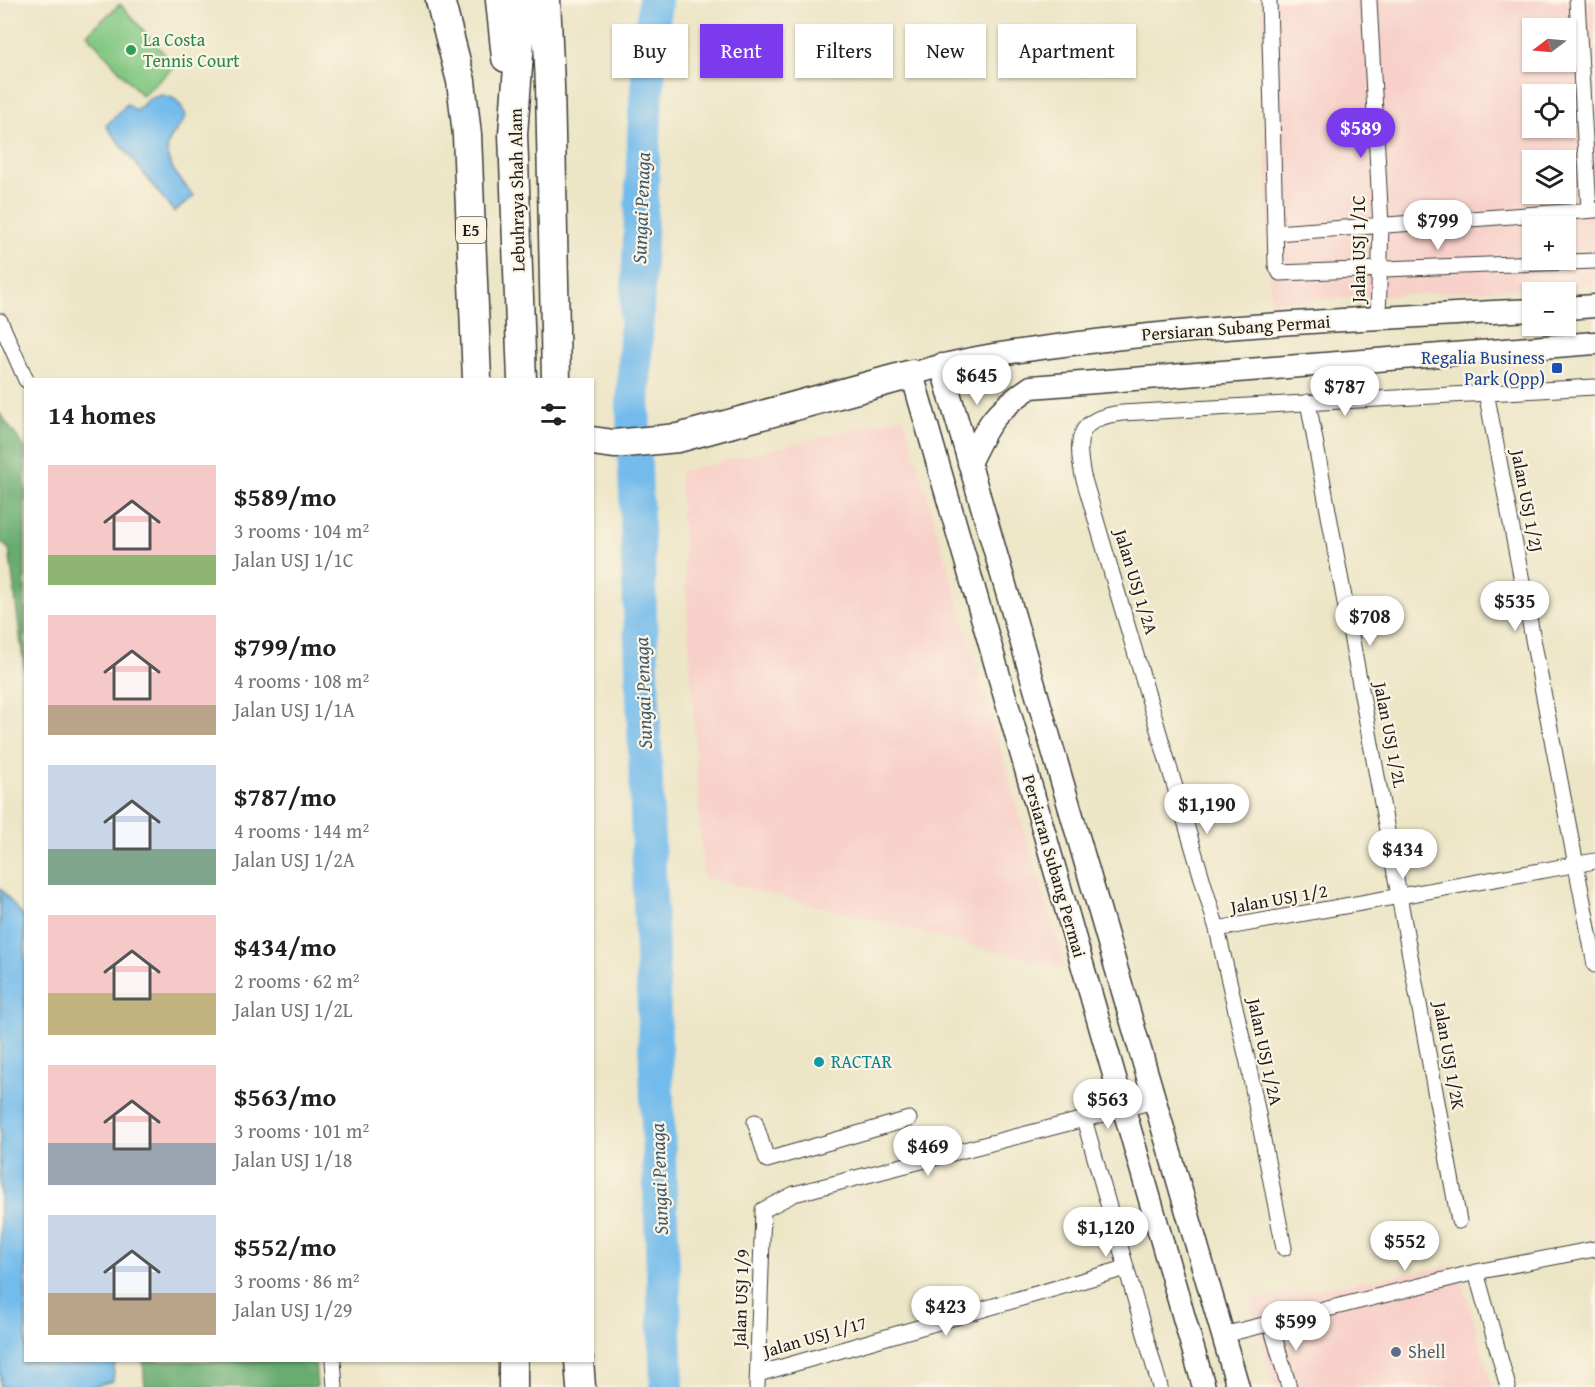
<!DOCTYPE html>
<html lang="en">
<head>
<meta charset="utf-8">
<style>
	:root { --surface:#fff; --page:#f2f2f2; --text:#202124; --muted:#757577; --accent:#7c3aed }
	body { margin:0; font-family:"Gentium Book Plus",serif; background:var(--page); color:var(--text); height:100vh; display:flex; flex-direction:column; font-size:22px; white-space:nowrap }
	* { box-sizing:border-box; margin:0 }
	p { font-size:20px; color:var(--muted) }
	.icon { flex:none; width:33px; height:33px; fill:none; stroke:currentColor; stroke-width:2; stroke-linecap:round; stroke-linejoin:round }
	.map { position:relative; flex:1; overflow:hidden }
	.sheet { position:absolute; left:24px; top:378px; width:570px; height:984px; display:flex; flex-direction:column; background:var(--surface); border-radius:0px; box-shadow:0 2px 4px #0004 }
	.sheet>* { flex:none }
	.guide { position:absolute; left:612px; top:24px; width:570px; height:54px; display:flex; gap:12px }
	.needle { width:39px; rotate:254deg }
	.buttons { position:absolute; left:1522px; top:18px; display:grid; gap:12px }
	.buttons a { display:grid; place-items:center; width:54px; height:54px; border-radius:0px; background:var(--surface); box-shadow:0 2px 4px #0004; font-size:30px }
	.price { position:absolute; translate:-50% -51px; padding:0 14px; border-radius:21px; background:#fff; color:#222; font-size:20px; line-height:39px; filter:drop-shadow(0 2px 3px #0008) }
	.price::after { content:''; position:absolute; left:50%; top:36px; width:18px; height:14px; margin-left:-9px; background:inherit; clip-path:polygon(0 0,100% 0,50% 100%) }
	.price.on { background:var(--accent); color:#fff }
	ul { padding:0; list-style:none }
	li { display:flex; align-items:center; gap:18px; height:150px; padding:0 24px }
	li span { display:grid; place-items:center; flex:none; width:168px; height:120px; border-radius:0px; color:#555 }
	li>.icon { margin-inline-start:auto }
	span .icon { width:72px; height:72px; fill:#fffc; stroke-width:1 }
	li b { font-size:26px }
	h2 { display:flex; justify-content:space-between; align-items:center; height:72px; padding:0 24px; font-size:26px }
	.pill { padding:0 21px; border-radius:0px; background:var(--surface); box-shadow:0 2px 4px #0004; font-size:21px; line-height:54px }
	.pill.on { background:var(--accent); color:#fff }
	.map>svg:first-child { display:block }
	.built { fill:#f7d0c9; fill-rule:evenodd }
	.green { fill:#81c782; stroke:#4e724f; stroke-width:1.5 }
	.forest { fill:#68ac70; stroke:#426446; stroke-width:1.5 }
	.water { fill:#73bbeb; stroke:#486c84; stroke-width:1.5 }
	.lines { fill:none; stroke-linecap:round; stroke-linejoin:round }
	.river { stroke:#73bbeb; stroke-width:34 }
	.street-casing { stroke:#3b3a36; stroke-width:17 }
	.secondary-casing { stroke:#3b3a36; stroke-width:25 }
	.highway-casing { stroke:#3b3a36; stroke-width:31 }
	.street { stroke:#fff; stroke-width:15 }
	.secondary { stroke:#fff; stroke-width:22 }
	.highway { stroke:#fff; stroke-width:28 }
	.leisure-dot { fill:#2e9e5b; stroke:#fcf5e5; stroke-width:2 }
	.transit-dot { fill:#1a4fb4; stroke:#fcf5e5; stroke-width:2 }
	.culture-dot { fill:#0f9aa8; stroke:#fcf5e5; stroke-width:2 }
	.service-dot { fill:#5c6f8a; stroke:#fcf5e5; stroke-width:2 }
	.labels { text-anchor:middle; stroke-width:4.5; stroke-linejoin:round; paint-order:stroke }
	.shield { fill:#fcf5e5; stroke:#5f5d58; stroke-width:1.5 }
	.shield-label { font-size:16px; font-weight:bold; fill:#1c1c1c }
	.leisure-label { font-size:18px; fill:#27864d; stroke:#fcf5e5; text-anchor:start }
	.street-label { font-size:18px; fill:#1c1c1c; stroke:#fcf5e5 }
	.transit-label { font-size:18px; fill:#164399; stroke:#fcf5e5; text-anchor:end }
	.culture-label { font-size:18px; fill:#0d838f; stroke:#fcf5e5; text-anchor:start }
	.service-label { font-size:18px; fill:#4e5e75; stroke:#fcf5e5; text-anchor:start }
	.water-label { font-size:20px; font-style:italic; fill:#3f5c6f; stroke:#fcf5e5 }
</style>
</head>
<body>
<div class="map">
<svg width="1595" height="1387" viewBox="0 0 1595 1387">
	<rect width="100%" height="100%" fill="#fcf5e5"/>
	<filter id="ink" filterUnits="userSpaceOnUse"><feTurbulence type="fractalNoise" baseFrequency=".0167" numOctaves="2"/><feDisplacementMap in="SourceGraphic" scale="12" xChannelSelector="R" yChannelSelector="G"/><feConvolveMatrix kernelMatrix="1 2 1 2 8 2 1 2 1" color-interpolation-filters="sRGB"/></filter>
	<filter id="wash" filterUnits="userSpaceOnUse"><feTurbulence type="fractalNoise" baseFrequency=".008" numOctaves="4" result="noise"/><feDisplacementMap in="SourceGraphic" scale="24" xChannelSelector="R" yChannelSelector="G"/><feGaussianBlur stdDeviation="1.35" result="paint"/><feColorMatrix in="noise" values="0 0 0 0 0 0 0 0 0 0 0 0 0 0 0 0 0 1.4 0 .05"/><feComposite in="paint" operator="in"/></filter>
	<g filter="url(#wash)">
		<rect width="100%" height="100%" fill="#ece5c6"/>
		<path class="built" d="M 1262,0 L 1595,0 L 1595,284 L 1270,302 ZM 1533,28 L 1566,28 L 1566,62 L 1533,62 ZM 1533,94 L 1566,94 L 1566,128 L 1533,128 ZM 1533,160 L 1566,160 L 1566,194 L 1533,194 ZM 1533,226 L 1566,226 L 1566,260 L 1533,260 Z
			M 904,417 L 1065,969 L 703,877 L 679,472 Z
			M 1458,1265 L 1492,1387 L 1274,1387 L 1250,1300 Z"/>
		<path class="green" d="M 120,4 L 175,66 L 142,96 L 87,34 Z"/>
		<path class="forest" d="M 0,414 L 25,448 L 25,675 L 9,549 L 0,542 Z
			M 143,1361 L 315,1361 L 317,1387 L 145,1387 Z"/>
		<path class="water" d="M 160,95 C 175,96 180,102 186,116 C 182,126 170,135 168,145 C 163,164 183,182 194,196 L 174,212 L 106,126 L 127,104 L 136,111 L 149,99 Z
			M 0,888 L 25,919 L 26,1360 L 115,1361 L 113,1381 L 92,1387 L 0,1387 Z"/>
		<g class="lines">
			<path class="river" d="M 655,0 L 645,113 L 633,410 L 667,1387"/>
		</g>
	</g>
	<g filter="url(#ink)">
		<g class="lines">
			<g class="street-casing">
				<path id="street" d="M 1269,0 L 1276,265 L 1280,273 L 1595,261
					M 1369,0 L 1381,226 L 1378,318
					M 1577,0 L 1589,210
					M 1275,233 L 1595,210
					M 0,321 L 26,380
					M 1486,392 L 1595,965
					M 1308,402 L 1459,1221
					M 1217,929 L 1595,861
					M 1084,1119 L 1160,1387
					M 755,1122 L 767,1160 L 909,1119
					M 1284,1248 L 1248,1063 L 1217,929 L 1083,476 C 1075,437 1078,418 1122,413 L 1595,387
					M 1476,1272 L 1508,1387
					M 1271,1326 L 1289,1387
					M 1223,1335 L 1476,1272 L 1595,1249
					M 333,1360 L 335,1387
					M 758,1374 L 1126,1268
					M 757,1387 L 763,1210 L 794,1194 L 1154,1101"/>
			</g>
			<g class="secondary-casing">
				<path id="secondary" d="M 1566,308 L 1595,306
					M 941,365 L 1238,1387
					M 969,463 C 988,423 994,412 1031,387 L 1595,343
					M 1204,1387 L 912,374 C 972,355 1035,349 1096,341 C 1241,323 1387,318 1533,310"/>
			</g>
			<g class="highway-casing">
				<path id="highway" d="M 440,0 L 461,81 L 467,135 L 477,380
					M 500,0 L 506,58
					M 546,0 L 550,85 L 556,380
					M 522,380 L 513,134 L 523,0
					M 592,441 L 614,444 L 678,438 L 912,374
					M 513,1360 L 513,1387
					M 579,1360 L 581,1387"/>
			</g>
			<use href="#street" class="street"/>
			<use href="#secondary" class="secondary"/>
			<use href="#highway" class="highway"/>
		</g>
	</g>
	<circle class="leisure-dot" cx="131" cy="50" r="6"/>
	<rect class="transit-dot" x="1551" y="362" width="12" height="12" rx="3"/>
	<circle class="culture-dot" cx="819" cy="1062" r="6"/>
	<circle class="service-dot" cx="1396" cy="1352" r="6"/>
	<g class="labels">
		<rect class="shield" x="456" y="217" width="30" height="26" rx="4.5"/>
		<g class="shield-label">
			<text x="471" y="236">E5</text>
		</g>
		<g class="leisure-label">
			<text x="143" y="46">La Costa<tspan x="143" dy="21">Tennis Court</tspan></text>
		</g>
		<g class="street-label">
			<text transform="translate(517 190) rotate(-91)" y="6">Lebuhraya Shah Alam</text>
			<text transform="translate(1359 249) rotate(-90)" y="6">Jalan USJ 1/1C</text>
			<text transform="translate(1236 328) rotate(-4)" y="6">Persiaran Subang Permai</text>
			<text transform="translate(1527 501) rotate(79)" y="6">Jalan USJ 1/2J</text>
			<text transform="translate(1136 582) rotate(73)" y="6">Jalan USJ 1/2A</text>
			<text transform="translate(1390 735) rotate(79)" y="6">Jalan USJ 1/2L</text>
			<text transform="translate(1054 866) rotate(74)" y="6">Persiaran Subang Permai</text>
			<text transform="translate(1279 899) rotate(-10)" y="6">Jalan USJ 1/2</text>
			<text transform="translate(1265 1052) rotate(78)" y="6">Jalan USJ 1/2A</text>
			<text transform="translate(1449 1056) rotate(80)" y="6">Jalan USJ 1/2K</text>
			<text transform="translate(741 1298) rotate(-88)" y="6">Jalan USJ 1/9</text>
			<text transform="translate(815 1337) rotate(-16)" y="6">Jalan USJ 1/17</text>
		</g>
		<g class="transit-label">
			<text x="1545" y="364">Regalia Business<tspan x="1545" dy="21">Park (Opp)</tspan></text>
		</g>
		<g class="culture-label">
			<text x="831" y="1068">RACTAR</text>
		</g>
		<g class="service-label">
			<text x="1408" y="1358">Shell</text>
		</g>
		<g class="water-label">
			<text transform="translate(641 208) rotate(-88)" y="7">Sungai Penaga</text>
			<text transform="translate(643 693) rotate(-92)" y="7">Sungai Penaga</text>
			<text transform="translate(659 1179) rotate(-92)" y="7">Sungai Penaga</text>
		</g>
	</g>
</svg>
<div class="buttons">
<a><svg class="needle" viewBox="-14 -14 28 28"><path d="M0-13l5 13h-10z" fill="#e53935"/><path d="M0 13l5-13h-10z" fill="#757577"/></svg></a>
<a><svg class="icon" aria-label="locate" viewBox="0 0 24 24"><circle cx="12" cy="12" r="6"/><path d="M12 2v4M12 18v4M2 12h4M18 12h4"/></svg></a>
<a><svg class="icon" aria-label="layers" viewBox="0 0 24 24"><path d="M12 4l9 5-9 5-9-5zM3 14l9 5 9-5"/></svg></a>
<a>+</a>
<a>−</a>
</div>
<b class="price on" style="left:1361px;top:159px">$589</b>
<b class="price" style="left:1438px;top:251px">$799</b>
<b class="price" style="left:977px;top:406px">$645</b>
<b class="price" style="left:1345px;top:417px">$787</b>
<b class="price" style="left:1515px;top:632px">$535</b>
<b class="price" style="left:1370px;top:647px">$708</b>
<b class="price" style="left:1207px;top:835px">$1,190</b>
<b class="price" style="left:1403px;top:880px">$434</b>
<b class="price" style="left:1108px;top:1130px">$563</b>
<b class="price" style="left:928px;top:1177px">$469</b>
<b class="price" style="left:1106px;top:1258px">$1,120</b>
<b class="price" style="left:1405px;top:1272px">$552</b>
<b class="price" style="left:946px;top:1337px">$423</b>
<b class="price" style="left:1296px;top:1352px">$599</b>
<div class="guide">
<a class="pill">Buy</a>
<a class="pill on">Rent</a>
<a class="pill">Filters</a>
<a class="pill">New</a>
<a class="pill">Apartment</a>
</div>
<section class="sheet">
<h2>14 homes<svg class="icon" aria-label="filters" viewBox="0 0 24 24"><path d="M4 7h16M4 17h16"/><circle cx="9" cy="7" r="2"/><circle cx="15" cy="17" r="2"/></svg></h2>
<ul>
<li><span style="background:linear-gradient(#f6c9c9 75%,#8fb573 0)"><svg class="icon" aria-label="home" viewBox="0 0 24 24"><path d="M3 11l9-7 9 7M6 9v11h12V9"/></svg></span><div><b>$589/mo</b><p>3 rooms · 104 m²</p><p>Jalan USJ 1/1C</p></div></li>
<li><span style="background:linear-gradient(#f6c9c9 75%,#b9a48a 0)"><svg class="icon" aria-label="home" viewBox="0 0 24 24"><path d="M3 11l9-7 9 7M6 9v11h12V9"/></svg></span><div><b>$799/mo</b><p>4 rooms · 108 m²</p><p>Jalan USJ 1/1A</p></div></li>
<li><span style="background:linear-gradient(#c9d6e8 70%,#7fa58c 0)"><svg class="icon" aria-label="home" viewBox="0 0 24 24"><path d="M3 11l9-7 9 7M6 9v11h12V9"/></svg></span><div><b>$787/mo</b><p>4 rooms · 144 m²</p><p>Jalan USJ 1/2A</p></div></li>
<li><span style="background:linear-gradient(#f6c9c9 65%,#c2b280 0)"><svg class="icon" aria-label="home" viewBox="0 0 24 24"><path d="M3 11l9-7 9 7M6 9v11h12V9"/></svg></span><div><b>$434/mo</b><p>2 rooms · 62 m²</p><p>Jalan USJ 1/2L</p></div></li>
<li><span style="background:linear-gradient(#f6c9c9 65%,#9aa5b1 0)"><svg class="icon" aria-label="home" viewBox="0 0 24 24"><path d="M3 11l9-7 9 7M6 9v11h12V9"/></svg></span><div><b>$563/mo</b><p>3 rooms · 101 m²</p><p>Jalan USJ 1/18</p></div></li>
<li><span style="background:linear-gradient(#c9d6e8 65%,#b9a48a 0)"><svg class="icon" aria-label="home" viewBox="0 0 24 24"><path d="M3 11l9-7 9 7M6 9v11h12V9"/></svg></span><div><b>$552/mo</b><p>3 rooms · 86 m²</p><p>Jalan USJ 1/29</p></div></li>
</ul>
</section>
</div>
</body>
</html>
